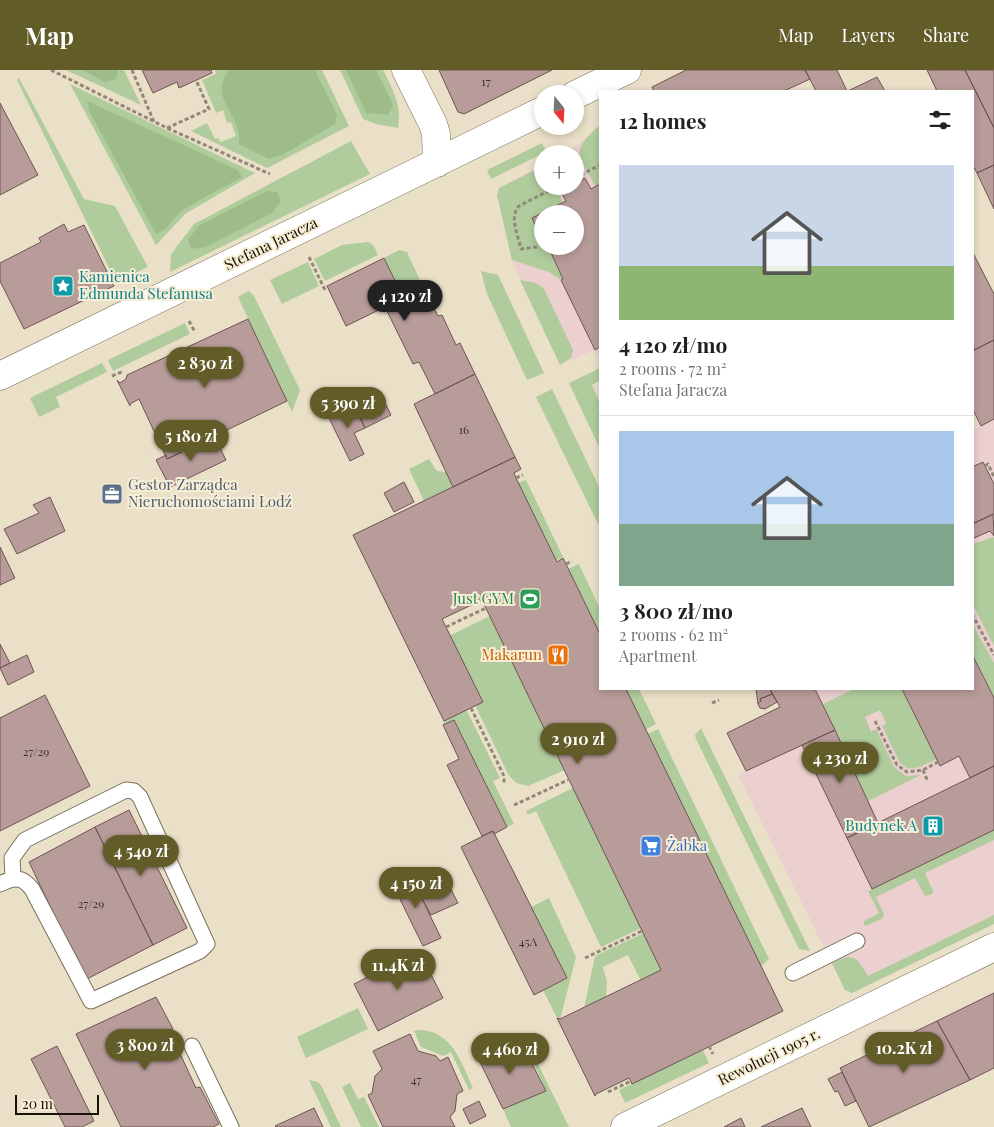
<!DOCTYPE html>
<html lang="en">
<head>
<meta charset="utf-8">
<style>
	:root { --surface:#fff; --page:#f6f6f6; --text:#202124; --muted:#757577; --line:#e0e0e0; --accent:#615c28 }
	body { margin:0; font-family:"Playfair Display",serif; background:var(--page); color:var(--text); height:100vh; display:flex; flex-direction:column; font-size:19px; white-space:nowrap }
	* { box-sizing:border-box; margin:0 }
	p { font-size:16px; color:var(--muted) }
	.icon { flex:none; width:28px; height:28px; fill:none; stroke:currentColor; stroke-width:2; stroke-linecap:round; stroke-linejoin:round }
	.map { position:relative; flex:1; overflow:hidden }
	.details { position:absolute; left:599px; top:20px; width:375px; height:600px; display:flex; flex-direction:column; background:var(--surface); border-radius:0px; box-shadow:0 2px 8px #0003 }
	.details>* { flex:none }
	.needle { width:32px; rotate:162deg }
	.tools { position:absolute; left:534px; top:15px; display:grid; gap:10px }
	.tools a { display:grid; place-items:center; width:50px; height:50px; border-radius:50%; background:var(--surface); box-shadow:0 2px 8px #0003; font-size:25px }
	.scale { position:absolute; left:15px; bottom:12px; width:84px; box-sizing:border-box; padding-left:5px; border:2px solid #16120a; border-top:0; font-size:14px; line-height:18px; white-space:nowrap; color:#16120a; -webkit-text-stroke:4px #f8eed5; paint-order:stroke }
	.price { position:absolute; translate:-50% -42px; padding:0 11px; border-radius:18px; background:var(--accent); color:#fff; font-size:16px; line-height:32px; filter:drop-shadow(0 1px 2px #0008) }
	.price::after { content:''; position:absolute; left:50%; top:30px; width:15px; height:11px; margin-left:-8px; background:inherit; clip-path:polygon(0 0,100% 0,50% 100%) }
	.price.on { background:#222; color:#fff }
	ul { padding:0; list-style:none }
	li { display:grid; align-content:center; gap:10px; height:265px; padding:0 20px }
	li+li { border-top:1px solid var(--line) }
	li span { display:grid; place-items:center; height:155px; border-radius:0px; color:#555 }
	li>.icon { margin-inline-start:auto }
	span .icon { width:90px; height:90px; fill:#fffc; stroke-width:1 }
	li b { font-size:21px }
	h2 { display:flex; justify-content:space-between; align-items:center; height:60px; padding:0 20px; font-size:21px }
	header { display:flex; align-items:center; gap:30px; box-sizing:border-box; height:70px; padding:0 25px; background:var(--accent); color:#fff }
	header strong { font-size:24px }
	nav { display:flex; gap:28px; margin-inline-start:auto; font-size:18px }
	.map>svg:first-child { display:block }
	.education { fill:#ebd0cf; fill-rule:evenodd }
	.green { fill:#b0cc9d }
	.forest { fill:#9ebb8a }
	.building { fill:#b89c9a; stroke:#6e5453 }
	.lines { fill:none; stroke-linecap:round; stroke-linejoin:round }
	.lane-casing { stroke:#79715b; stroke-width:17 }
	.secondary-casing { stroke:#79715b; stroke-width:29 }
	.path { stroke:#908978; stroke-width:3; stroke-dasharray:4 2.5; stroke-linecap:butt }
	.lane { stroke:#fff; stroke-width:15 }
	.secondary { stroke:#fff; stroke-width:28 }
	.labels { text-anchor:middle; stroke-width:4; stroke-linejoin:round; paint-order:stroke }
	.number-label { font-size:12px; fill:#3e342e }
	.street-label { font-size:15px; fill:#16120a; stroke:#f8eed5 }
	.culture-label { font-size:15px; fill:#0d838f; stroke:#f8eed5; text-anchor:start }
	.service-label { font-size:15px; fill:#4e5e75; stroke:#f8eed5; text-anchor:start }
	.leisure-label { font-size:15px; fill:#27864d; stroke:#f8eed5; text-anchor:end }
	.food-label { font-size:15px; fill:#c56008; stroke:#f8eed5; text-anchor:end }
	.shop-label { font-size:15px; fill:#366cbe; stroke:#f8eed5; text-anchor:start }
</style>
</head>
<body>
<header>
<strong>Map</strong>
<nav><a>Map</a><a>Layers</a><a>Share</a></nav>
</header>
<div class="map">
<svg width="994" height="1057" viewBox="0 0 994 1057">
	<rect width="100%" height="100%" fill="#eae0c8"/>
	<path class="education" d="M 600,55 L 600,290 L 595,280 L 560,295 L 512,191 L 497,125 L 499,118 L 542,95 L 542,116 L 575,116 L 575,84 L 562,84 L 580,73 ZM 542,144 L 575,144 L 575,176 L 542,176 Z
		M 994,349 L 994,854 L 852,923 L 845,920 L 738,705 L 746,701 L 727,663 L 780,637 L 770,619 L 764,621 L 763,619 L 972,619 L 973,360 Z"/>
	<path class="green" d="M 66,0 L 124,0 L 141,35 Z
		M 215,0 L 322,0 L 349,56 L 267,98 L 191,61 L 207,53 L 215,69 L 219,68 L 220,72 L 236,66 L 231,52 L 227,53 L 223,40 L 216,43 L 202,10 L 216,4 Z
		M 340,0 L 383,0 C 393,20 402,35 398,58 L 376,54 L 363,49 Z
		M 19,8 L 84,129 L 115,136 L 148,197 L 116,212 L 17,10 Z
		M 70,14 L 255,103 L 185,144 L 156,175 Z
		M 600,55 L 600,114 L 595,116 C 578,82 569,83 600,55 Z
		M 351,71 L 370,104 L 170,202 L 171,184 L 194,154 Z
		M 542,73 L 546,82 L 491,109 L 487,100 Z
		M 539,98 L 542,99 L 542,116 L 555,116 L 563,133 L 532,148 L 542,170 L 542,176 L 548,176 L 563,209 L 561,210 L 549,202 L 512,190 L 497,125 L 499,118 Z
		M 368,172 L 374,176 L 378,185 L 325,211 L 314,189 L 342,175 Z
		M 399,180 L 407,182 L 423,217 L 403,227 L 384,188 Z
		M 308,192 L 319,216 L 282,234 L 270,210 Z
		M 481,201 L 498,205 L 544,303 L 527,310 L 487,224 Z
		M 520,210 L 536,213 L 544,219 L 573,280 L 571,288 L 560,295 Z
		M 249,221 L 254,226 L 300,320 L 292,342 L 238,227 Z
		M 185,253 L 190,264 L 113,301 L 108,290 Z
		M 102,293 L 107,302 L 56,327 L 60,337 L 39,347 L 30,328 Z
		M 600,298 L 600,310 L 592,315 L 600,333 L 600,379 L 569,313 Z
		M 552,319 L 600,419 L 600,454 L 598,454 L 536,327 Z
		M 429,389 L 437,401 L 446,402 L 453,417 L 424,431 L 409,399 Z
		M 526,410 L 563,487 L 555,491 L 517,413 Z
		M 994,467 L 994,576 L 973,535 L 973,474 Z
		M 579,494 L 600,539 L 600,566 L 568,499 Z
		M 490,546 L 565,700 L 528,716 L 516,713 L 508,704 L 475,635 L 449,566 Z
		M 972,553 L 994,593 L 994,628 L 973,584 Z
		M 625,619 L 639,619 L 656,654 L 645,660 Z
		M 854,619 L 902,619 L 937,689 L 920,697 L 908,699 L 900,693 L 882,656 L 886,654 L 880,640 L 865,647 L 871,662 L 876,659 L 895,698 L 906,706 L 921,705 L 868,731 L 823,634 Z
		M 466,639 L 500,708 L 493,711 L 514,754 L 507,757 L 454,650 L 443,655 L 444,651 Z
		M 701,658 L 810,881 L 799,879 L 696,669 L 695,665 Z
		M 658,659 L 769,889 L 760,897 L 647,664 Z
		M 573,718 L 641,858 L 601,877 L 536,741 L 528,745 L 526,741 Z
		M 994,760 L 994,770 L 925,803 L 933,821 L 932,824 L 925,826 L 915,808 L 876,827 L 884,844 L 883,848 L 866,856 L 864,855 L 864,851 L 879,843 L 868,821 Z
		M 549,828 L 576,887 L 560,950 L 559,947 L 557,948 L 543,920 L 567,908 L 531,837 Z
		M 994,845 L 994,854 L 852,923 L 845,920 L 832,893 C 854,882 857,887 868,906 Z
		M 644,863 L 662,901 L 641,911 L 628,885 L 603,897 L 607,912 L 606,927 L 584,938 L 595,886 Z
		M 358,938 L 368,959 L 306,988 L 297,967 Z
		M 418,960 C 452,960 461,992 473,1018 L 469,1020 L 451,982 L 443,986 L 421,977 L 414,961 Z
		M 703,980 L 709,993 L 625,1033 L 619,1020 Z
		M 534,986 L 569,1057 L 511,1057 L 503,1039 L 546,1021 L 531,987 Z
		M 309,1010 L 318,1012 L 322,1017 L 341,1057 L 331,1057 Z
		M 350,1013 L 358,1029 L 364,1027 L 379,1057 L 361,1057 L 342,1017 Z"/>
	<path class="forest" d="M 83,0 L 117,0 L 118,2 L 115,10 L 104,12 Z
		M 229,0 L 315,0 L 337,45 L 335,54 L 284,84 L 269,89 L 239,74 C 243,43 207,31 229,0 Z
		M 346,0 L 376,0 L 393,35 L 388,45 L 366,43 Z
		M 87,31 L 238,100 L 242,107 L 182,140 L 164,160 L 156,164 L 90,43 Z
		M 267,121 L 277,122 L 281,131 L 272,143 L 206,177 L 191,179 L 188,169 L 200,155 Z"/>
	<path class="building" d="M 142,0 L 211,0 L 212,3 L 179,18 L 177,12 L 153,23 Z
		M 439,0 L 552,0 L 464,44 L 458,42 Z
		M 686,0 L 805,0 L 810,9 L 784,21 L 654,21 L 652,17 Z
		M 805,0 L 837,0 L 847,21 L 816,21 Z
		M 927,0 L 965,0 L 994,58 L 994,95 L 977,103 L 972,94 L 972,21 L 937,21 Z
		M 965,0 L 994,0 L 994,58 Z
		M 877,7 L 885,21 L 848,21 Z
		M 0,33 L 38,105 L 0,125 Z
		M 994,95 L 994,139 L 977,103 Z
		M 585,108 L 591,119 L 600,114 L 600,277 L 595,280 L 561,210 L 563,209 L 548,176 L 575,176 L 575,144 L 542,144 L 542,170 L 532,148 L 566,131 L 560,120 L 575,116 L 575,113 Z
		M 64,154 L 68,162 L 84,155 L 114,216 L 24,259 L 0,211 L 0,193 L 41,172 L 39,168 Z
		M 972,181 L 994,224 L 994,270 L 972,281 Z
		M 384,188 L 403,227 L 423,217 L 438,246 L 442,245 L 456,275 L 460,273 L 475,304 L 435,324 L 419,292 L 413,294 L 385,237 L 346,256 L 327,216 Z
		M 248,249 L 287,331 L 167,389 L 139,329 L 130,334 L 130,336 L 117,310 L 120,313 L 126,309 L 127,305 Z
		M 994,270 L 994,349 L 981,356 L 972,338 L 972,281 Z
		M 475,304 L 515,387 L 453,417 L 414,334 Z
		M 379,321 L 391,345 L 365,358 L 353,334 Z
		M 354,332 L 365,358 L 354,363 L 364,384 L 350,391 L 327,344 Z
		M 214,366 L 226,390 L 170,417 L 156,390 L 166,385 L 167,389 Z
		M 515,387 L 521,399 L 514,403 L 516,408 L 557,492 L 563,488 L 600,564 L 600,619 L 626,619 L 783,941 L 632,1014 L 629,1008 L 596,1024 L 595,1026 L 557,948 L 560,949 L 661,900 L 482,530 L 442,549 L 483,632 L 444,651 L 353,465 Z
		M 983,392 L 994,414 L 994,444 L 972,454 L 972,397 Z
		M 404,412 L 414,432 L 394,442 L 384,423 Z
		M 50,427 L 65,461 L 17,484 L 4,459 L 39,443 L 33,435 Z
		M 993,444 L 994,466 L 990,461 L 972,469 L 972,454 Z
		M 0,477 L 15,508 L 0,515 Z
		M 0,574 L 10,593 L 0,598 Z
		M 972,584 L 994,628 L 994,696 L 970,708 L 959,686 L 940,696 L 902,619 L 972,619 Z
		M 27,585 L 34,602 L 8,615 L 0,598 Z
		M 756,619 L 770,619 L 772,624 L 760,629 L 761,631 L 758,634 Z
		M 770,619 L 815,619 L 835,660 L 746,701 L 727,663 L 780,637 Z
		M 772,624 L 777,632 L 765,639 L 760,638 L 758,634 L 761,631 L 760,629 Z
		M 45,625 L 90,716 L 0,761 L 0,648 Z
		M 454,650 L 507,757 L 494,764 L 493,761 L 482,766 L 447,695 L 459,689 L 443,655 Z
		M 835,660 L 878,753 L 847,768 L 802,675 Z
		M 994,696 L 994,760 L 872,819 L 847,768 Z
		M 129,740 L 187,858 L 153,875 L 95,757 Z
		M 95,757 L 153,875 L 85,910 L 29,792 Z
		M 493,761 L 567,908 L 534,925 L 461,777 Z
		M 409,802 L 441,868 L 423,876 L 391,811 Z
		M 446,810 L 458,833 L 431,845 L 419,823 Z
		M 419,881 L 443,928 L 378,961 L 354,914 Z
		M 994,923 L 994,998 L 970,1010 L 937,951 Z
		M 156,927 L 173,959 L 169,960 L 196,1018 L 200,1017 L 219,1054 L 213,1057 L 121,1057 L 76,964 Z
		M 937,951 L 970,1010 L 869,1057 L 840,998 Z
		M 410,964 L 418,981 L 436,986 L 440,991 L 448,987 L 463,1021 L 457,1024 L 455,1041 L 450,1047 L 455,1057 L 383,1057 L 368,1025 L 372,1023 L 375,1006 L 382,999 L 373,981 Z
		M 508,969 L 515,983 L 509,985 L 513,992 L 528,986 L 546,1021 L 503,1039 L 476,984 Z
		M 57,976 L 94,1051 L 82,1057 L 65,1057 L 31,989 Z
		M 842,1002 L 856,1031 L 845,1036 L 838,1021 L 835,1022 L 828,1009 Z
		M 479,1031 L 486,1046 L 470,1054 L 463,1039 Z
		M 314,1038 L 323,1057 L 276,1057 L 275,1056 Z
		M 802,1038 L 811,1057 L 761,1057 Z
		M 741,1048 L 745,1057 L 724,1057 Z"/>
	<g class="lines">
		<g class="lane-casing">
			<path id="lane" d="M 0,814 C 14,807 22,806 32,819 L 91,931 L 200,881 L 207,874 L 140,727 L 134,721 L 126,720 L 25,770 L 12,788 L 13,807
				M 793,903 L 857,871
				M 192,976 L 231,1057"/>
		</g>
		<g class="secondary-casing">
			<path id="secondary" d="M 406,0 L 433,54 L 436,64 L 437,93
				M 575,25 L 627,0
				M 0,306 L 542,41
				M 625,1057 L 994,877"/>
		</g>
		<path class="path" d="M 51,0 L 167,58 L 270,104
			M 132,0 L 154,52
			M 167,58 L 209,39 L 196,10
			M 575,108 L 600,95
			M 537,177 L 521,179 C 518,165 509,147 519,136 L 558,116
			M 309,187 L 325,220
			M 189,251 L 195,262
			M 112,306 L 124,301
			M 985,396 L 988,394 L 994,407
			M 516,408 L 523,405
			M 566,494 L 572,491
			M 972,544 L 994,585
			M 446,557 L 486,538
			M 712,633 L 719,630
			M 471,638 L 504,706 L 504,715
			M 875,651 L 897,695 L 907,702 L 923,700 L 938,692
			M 923,700 L 928,712
			M 514,735 L 568,710
			M 585,888 L 642,861
			M 709,976 L 713,984
			M 608,1022 L 631,1011"/>
		<use href="#lane" class="lane"/>
		<use href="#secondary" class="secondary"/>
	</g>
	<defs>
		<g id="sight-square" transform="scale(1.125)"><rect x="-9" y="-9" width="18" height="18" rx="4" fill="#0f9aa8" stroke="#f8eed5"/><path d="M0-6L1.8-2.2L6-1.7L2.9 1.2L3.7 5.4L0 3.3L-3.7 5.4L-2.9 1.2L-6-1.7L-1.8-2.2Z" fill="#fff"/></g>
		<g id="office-square" transform="scale(1.125)"><rect x="-9" y="-9" width="18" height="18" rx="4" fill="#5c6f8a" stroke="#f8eed5"/><path d="M-6-3h4V-5.5h4V-3h4V5H-6ZM-1-4.5V-3h2v-1.5ZM-6 0V1H6V0Z" fill="#fff"/></g>
		<g id="stadium-square" transform="scale(1.125)"><rect x="-9" y="-9" width="18" height="18" rx="4" fill="#2e9e5b" stroke="#f8eed5"/><path d="M0-5a6.5 5 0 1 0 0 10a6.5 5 0 1 0 0-10ZM-3.5-1.8h7v3.6h-7Z" fill="#fff"/></g>
		<g id="restaurant-square" transform="scale(1.125)"><rect x="-9" y="-9" width="18" height="18" rx="4" fill="#e8710a" stroke="#f8eed5"/><path d="M-5-6h1v4h1v-4h1v4h1v-4h1v5L-1.5 .5V6h-2V.5L-5-1ZM5-6V6H3V1.5H1.5Q1.5-4 5-6Z" fill="#fff"/></g>
		<g id="building-square" transform="scale(1.125)"><rect x="-9" y="-9" width="18" height="18" rx="4" fill="#0f9aa8" stroke="#f8eed5"/><path d="M-4-6H4V6H1V3H-1V6H-4ZM-2.5-4.3h1.7v1.8h-1.7ZM.8-4.3h1.7v1.8H.8ZM-2.5-1h1.7V.8h-1.7ZM.8-1h1.7V.8H.8Z" fill="#fff"/></g>
		<g id="supermarket-square" transform="scale(1.125)"><rect x="-9" y="-9" width="18" height="18" rx="4" fill="#3f7fe0" stroke="#f8eed5"/><path d="M-6-5.5h2.5l.6 2H6L4.5 2H-2.5L-4.4-4H-6ZM-1.5 3.2a1.3 1.3 0 1 0 .1 0ZM3 3.2a1.3 1.3 0 1 0 .1 0Z" fill="#fff"/></g>
	</defs>
	<g fill-rule="evenodd">
		<use href="#sight-square" x="63" y="216"/>
		<use href="#office-square" x="112" y="424"/>
		<use href="#stadium-square" x="530" y="529"/>
		<use href="#restaurant-square" x="558" y="585"/>
		<use href="#building-square" x="933" y="756"/>
		<use href="#supermarket-square" x="651" y="776"/>
	</g>
	<g class="labels">
		<g class="number-label">
			<text x="486" y="16">17</text>
			<text x="464" y="364">16</text>
			<text x="36" y="686">27/29</text>
			<text x="91" y="838">27/29</text>
			<text x="528" y="876">45A</text>
			<text x="416" y="1014">47</text>
		</g>
		<g class="street-label">
			<text transform="translate(271 174) rotate(-26)" y="5">Stefana Jaracza</text>
			<text transform="translate(769 987) rotate(-26)" y="5">Rewolucji 1905 r.</text>
		</g>
		<g class="culture-label">
			<text x="79" y="212">Kamienica<tspan x="79" dy="17">Edmunda Stefanusa</tspan></text>
			<text x="917" y="761" text-anchor="end">Budynek A</text>
		</g>
		<g class="service-label">
			<text x="128" y="420">Gestor Zarządca<tspan x="128" dy="17">Nieruchomościami Łodź</tspan></text>
		</g>
		<g class="leisure-label">
			<text x="514" y="534">Just GYM</text>
		</g>
		<g class="food-label">
			<text x="542" y="590">Makarun</text>
		</g>
		<g class="shop-label">
			<text x="667" y="781">Żabka</text>
		</g>
	</g>
</svg>
<div class="tools">
<a><svg class="needle" viewBox="-14 -14 28 28"><path d="M0-13l5 13h-10z" fill="#e53935"/><path d="M0 13l5-13h-10z" fill="#757577"/></svg></a>
<a>+</a>
<a>−</a>
</div>
<div class="scale">20 m</div>
<b class="price on" style="left:405px;top:252px">4 120 zł</b>
<b class="price" style="left:205px;top:319px">2 830 zł</b>
<b class="price" style="left:348px;top:359px">5 390 zł</b>
<b class="price" style="left:191px;top:392px">5 180 zł</b>
<b class="price" style="left:578px;top:695px">2 910 zł</b>
<b class="price" style="left:840px;top:714px">4 230 zł</b>
<b class="price" style="left:141px;top:807px">4 540 zł</b>
<b class="price" style="left:416px;top:839px">4 150 zł</b>
<b class="price" style="left:398px;top:921px">11.4K zł</b>
<b class="price" style="left:145px;top:1001px">3 800 zł</b>
<b class="price" style="left:904px;top:1004px">10.2K zł</b>
<b class="price" style="left:510px;top:1005px">4 460 zł</b>
<section class="details">
<h2>12 homes<svg class="icon" aria-label="filters" viewBox="0 0 24 24"><path d="M4 7h16M4 17h16"/><circle cx="9" cy="7" r="2"/><circle cx="15" cy="17" r="2"/></svg></h2>
<ul>
<li><span style="background:linear-gradient(#c9d6e8 65%,#8fb573 0)"><svg class="icon" aria-label="home" viewBox="0 0 24 24"><path d="M3 11l9-7 9 7M6 9v11h12V9"/></svg></span><div><b>4 120 zł/mo</b><p>2 rooms · 72 m²</p><p>Stefana Jaracza</p></div></li>
<li><span style="background:linear-gradient(#a9c7e8 60%,#7fa58c 0)"><svg class="icon" aria-label="home" viewBox="0 0 24 24"><path d="M3 11l9-7 9 7M6 9v11h12V9"/></svg></span><div><b>3 800 zł/mo</b><p>2 rooms · 62 m²</p><p>Apartment</p></div></li>
</ul>
</section>
</div>
</body>
</html>
